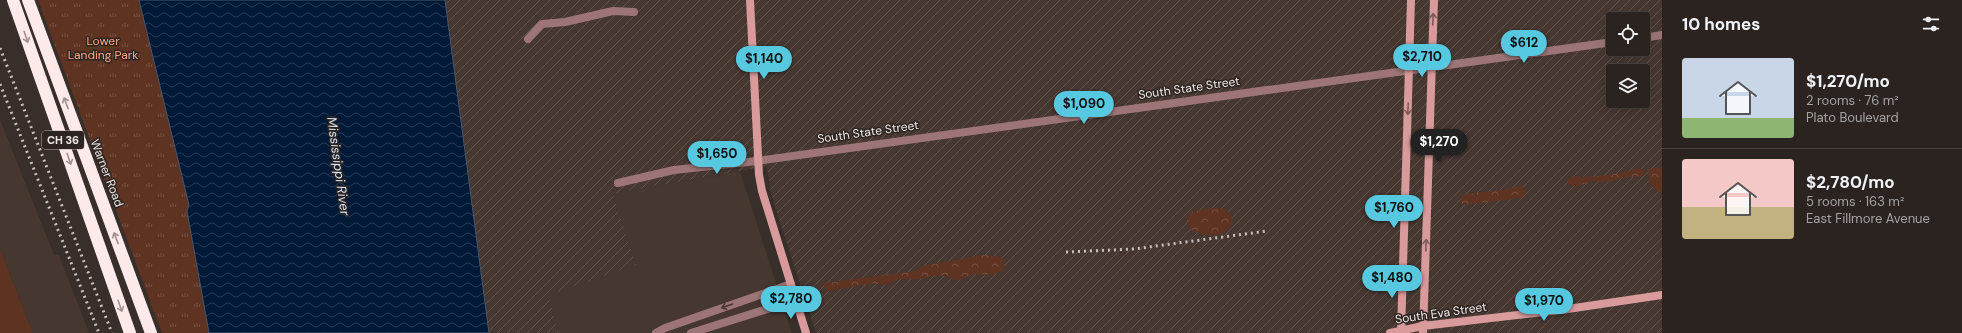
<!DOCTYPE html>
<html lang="en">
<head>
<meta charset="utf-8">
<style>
	:root { --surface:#2a2320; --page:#362f2d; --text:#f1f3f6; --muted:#a5a4a5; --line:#46403e; --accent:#56c9e1 }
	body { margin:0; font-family:"DM Sans",sans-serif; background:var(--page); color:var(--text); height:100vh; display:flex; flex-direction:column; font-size:15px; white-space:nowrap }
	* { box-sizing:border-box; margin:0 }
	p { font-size:13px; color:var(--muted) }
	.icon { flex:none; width:22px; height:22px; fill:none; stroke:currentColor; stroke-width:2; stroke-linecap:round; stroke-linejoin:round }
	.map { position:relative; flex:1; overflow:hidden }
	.panel { display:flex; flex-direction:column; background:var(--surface); width:300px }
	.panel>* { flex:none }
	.fabs { position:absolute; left:1606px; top:12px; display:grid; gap:8px }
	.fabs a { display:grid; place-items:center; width:44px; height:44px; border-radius:4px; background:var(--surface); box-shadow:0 4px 16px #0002,0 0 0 1px var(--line); font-size:20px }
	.price { position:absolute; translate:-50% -34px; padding:0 9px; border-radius:14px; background:var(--accent); color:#111; font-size:13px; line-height:26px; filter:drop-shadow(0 1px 2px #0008) }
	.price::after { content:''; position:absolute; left:50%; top:24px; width:12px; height:9px; margin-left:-6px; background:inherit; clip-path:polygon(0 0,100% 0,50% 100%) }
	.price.current { background:#222; color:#fff }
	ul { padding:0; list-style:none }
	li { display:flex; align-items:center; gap:12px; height:100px; padding:0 20px }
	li+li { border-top:1px solid var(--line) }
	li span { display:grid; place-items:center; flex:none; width:112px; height:80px; border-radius:4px; color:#555 }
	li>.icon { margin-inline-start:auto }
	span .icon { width:48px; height:48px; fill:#fffc; stroke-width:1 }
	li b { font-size:17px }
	h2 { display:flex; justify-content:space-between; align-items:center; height:48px; padding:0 20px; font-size:17px }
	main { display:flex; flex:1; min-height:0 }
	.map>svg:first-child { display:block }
	.built { fill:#463731 }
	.industrial { fill:url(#industrial-furrows); fill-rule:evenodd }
	.grass { fill:#5e3322 }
	.forest { fill:url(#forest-crowns) }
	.park { fill:url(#park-tufts) }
	.water { fill:url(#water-waves); stroke:#47576b }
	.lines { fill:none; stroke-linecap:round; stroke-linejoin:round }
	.street { stroke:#9d7576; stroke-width:8 }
	.secondary { stroke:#d99a9c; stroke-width:8 }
	.highway { stroke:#feeaea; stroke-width:12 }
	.rail { stroke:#c7c0bd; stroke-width:3; stroke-dasharray:2 4; stroke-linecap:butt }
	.oneway { stroke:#7b5a59 }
	.oneway2 { stroke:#a09190 }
	.oneway3 { stroke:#4a3937 }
	.labels { text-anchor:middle; stroke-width:3; stroke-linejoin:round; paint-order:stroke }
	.shield { fill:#2e2522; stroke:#b4aeaa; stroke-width:1 }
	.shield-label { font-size:11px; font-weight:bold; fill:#eee8e5 }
	.park-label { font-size:12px; fill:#fca583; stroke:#2e2522 }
	.street-label { font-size:12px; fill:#eee8e5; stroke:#2e2522 }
	.water-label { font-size:13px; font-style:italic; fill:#d4e2f3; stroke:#2e2522 }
</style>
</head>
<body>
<main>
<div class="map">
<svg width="1662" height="333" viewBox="0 0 1662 333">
	<defs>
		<pattern id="industrial-furrows" width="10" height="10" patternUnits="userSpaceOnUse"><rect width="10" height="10" fill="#463731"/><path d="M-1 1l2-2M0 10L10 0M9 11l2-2" fill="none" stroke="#61544f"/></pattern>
		<pattern id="forest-crowns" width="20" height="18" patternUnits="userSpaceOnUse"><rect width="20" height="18" fill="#5e3322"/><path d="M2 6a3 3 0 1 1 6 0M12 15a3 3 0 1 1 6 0" fill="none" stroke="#755142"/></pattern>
		<pattern id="park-tufts" width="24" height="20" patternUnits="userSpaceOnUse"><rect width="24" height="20" fill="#5e3322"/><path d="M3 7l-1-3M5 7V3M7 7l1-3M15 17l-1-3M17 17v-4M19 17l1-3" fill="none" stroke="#755142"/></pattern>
		<pattern id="water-waves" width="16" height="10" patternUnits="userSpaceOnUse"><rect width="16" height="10" fill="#001937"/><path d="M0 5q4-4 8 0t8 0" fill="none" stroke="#263a54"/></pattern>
	</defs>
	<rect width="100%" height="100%" fill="#382f2b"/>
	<path class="built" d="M 0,120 L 54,255 L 59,255 L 89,333 L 33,333 L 0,249 Z
		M 740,171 L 792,333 L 559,333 L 547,295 L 636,265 L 613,194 Z"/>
	<path class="industrial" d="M 445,0 L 1662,0 L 1662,333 L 816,333 L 771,194 L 767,166 L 613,194 L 636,265 L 548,295 L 559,333 L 489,333 ZM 1613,19 L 1643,19 L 1643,49 L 1613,49 ZM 1613,71 L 1643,71 L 1643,101 L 1613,101 Z"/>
	<path class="grass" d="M 0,249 L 33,333 L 0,333 Z"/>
	<path class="forest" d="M 1662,167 L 1662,193 L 1661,193 C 1650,187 1648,180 1649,169 Z
		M 1637,168 L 1645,170 L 1643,176 L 1622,178 L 1608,182 L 1591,181 L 1576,187 L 1569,184 L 1566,181 L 1573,176 C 1583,179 1628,174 1637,168 Z
		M 1520,186 L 1523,186 L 1526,194 L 1521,198 L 1463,205 L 1460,201 L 1463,195 L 1467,194 L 1509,189 Z
		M 1218,207 C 1224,209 1232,213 1233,219 C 1231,223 1229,230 1225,232 C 1216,239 1199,234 1191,230 L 1187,222 L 1190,212 Z
		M 983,255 L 1003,257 L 1005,267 L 1003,270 L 994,275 L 973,274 L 957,281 L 946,276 L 936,275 L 921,279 L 899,279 L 885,285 L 874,283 L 829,291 L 824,287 L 824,283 L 915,271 L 922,266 Z"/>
	<path class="park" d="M 38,0 L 139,0 L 189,205 L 187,211 L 209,333 L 162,333 Z"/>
	<path class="water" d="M 139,0 L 445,0 L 489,333 L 209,333 L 187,211 L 189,205 Z"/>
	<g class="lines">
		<path class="street" d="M 1643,38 L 1662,35
			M 528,39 L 542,24 L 565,22 L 613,11 L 634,12
			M 618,183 L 674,170 L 757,161 L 1613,42
			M 656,333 L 665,328 L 791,284
			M 691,333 L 796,300"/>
		<path class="secondary" d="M 750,0 L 759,175 L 762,191 L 806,333
			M 1390,333 L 1423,326 L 1561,310 L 1662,295
			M 1401,333 L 1411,0
			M 1423,333 L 1434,0"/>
		<path class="highway" d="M 13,0 L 130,333
			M 28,0 L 151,333"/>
		<path class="rail" d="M 0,48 L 112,333
			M 0,84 L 99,333
			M 1066,252 L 1134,249 L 1267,231"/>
	</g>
	<defs><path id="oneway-shaft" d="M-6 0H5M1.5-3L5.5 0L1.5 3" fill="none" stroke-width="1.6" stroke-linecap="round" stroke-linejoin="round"/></defs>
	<g class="oneway">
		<use href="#oneway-shaft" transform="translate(1433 19) rotate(-88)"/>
		<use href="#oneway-shaft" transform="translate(1408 109) rotate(92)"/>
		<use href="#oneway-shaft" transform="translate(1426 245) rotate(-88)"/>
	</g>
	<g class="oneway2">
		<use href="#oneway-shaft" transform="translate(26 37) rotate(71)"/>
		<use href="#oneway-shaft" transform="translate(66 103) rotate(-111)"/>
		<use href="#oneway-shaft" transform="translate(69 159) rotate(71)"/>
		<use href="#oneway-shaft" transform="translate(116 238) rotate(-111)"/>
		<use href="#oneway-shaft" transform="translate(120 306) rotate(71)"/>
	</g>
	<use class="oneway3" href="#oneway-shaft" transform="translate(727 306) rotate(161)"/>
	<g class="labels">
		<rect class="shield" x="42" y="131" width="42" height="18" rx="3"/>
		<g class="shield-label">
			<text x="63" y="144">CH 36</text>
		</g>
		<g class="park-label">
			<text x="103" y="45">Lower<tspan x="103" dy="14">Landing Park</tspan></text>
		</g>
		<g class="street-label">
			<text transform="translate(1189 88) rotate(-8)" y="4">South State Street</text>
			<text transform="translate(868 132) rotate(-8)" y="4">South State Street</text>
			<text transform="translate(107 173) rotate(69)" y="4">Warner Road</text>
			<text transform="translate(1441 313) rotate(-8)" y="4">South Eva Street</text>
		</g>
		<g class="water-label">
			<text transform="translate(339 166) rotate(82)" y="5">Mississippi River</text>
		</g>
	</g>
</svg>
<div class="fabs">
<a><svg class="icon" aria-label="locate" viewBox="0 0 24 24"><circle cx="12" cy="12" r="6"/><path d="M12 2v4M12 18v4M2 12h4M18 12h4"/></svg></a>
<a><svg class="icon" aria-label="layers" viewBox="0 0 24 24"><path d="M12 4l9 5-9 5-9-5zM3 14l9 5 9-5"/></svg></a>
</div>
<b class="price" style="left:1524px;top:64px">$612</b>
<b class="price" style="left:1422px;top:78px">$2,710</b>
<b class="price" style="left:764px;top:80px">$1,140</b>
<b class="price" style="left:1084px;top:125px">$1,090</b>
<b class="price current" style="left:1439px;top:163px">$1,270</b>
<b class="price" style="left:717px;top:175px">$1,650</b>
<b class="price" style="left:1394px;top:229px">$1,760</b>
<b class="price" style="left:1392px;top:299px">$1,480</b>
<b class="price" style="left:791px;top:320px">$2,780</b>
<b class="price" style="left:1544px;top:322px">$1,970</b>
</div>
<section class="panel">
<h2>10 homes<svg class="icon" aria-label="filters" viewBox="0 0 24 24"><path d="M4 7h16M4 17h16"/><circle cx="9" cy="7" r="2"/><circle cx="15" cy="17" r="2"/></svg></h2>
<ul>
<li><span style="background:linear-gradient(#c9d6e8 75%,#8fb573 0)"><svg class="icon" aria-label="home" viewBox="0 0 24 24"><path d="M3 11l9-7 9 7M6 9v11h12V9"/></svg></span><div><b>$1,270/mo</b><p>2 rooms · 76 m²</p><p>Plato Boulevard</p></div></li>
<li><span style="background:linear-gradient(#f6c9c9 60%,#c2b280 0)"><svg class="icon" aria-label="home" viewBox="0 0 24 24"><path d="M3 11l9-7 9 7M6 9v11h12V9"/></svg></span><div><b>$2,780/mo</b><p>5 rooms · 163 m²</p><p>East Fillmore Avenue</p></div></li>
</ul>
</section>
</main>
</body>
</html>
